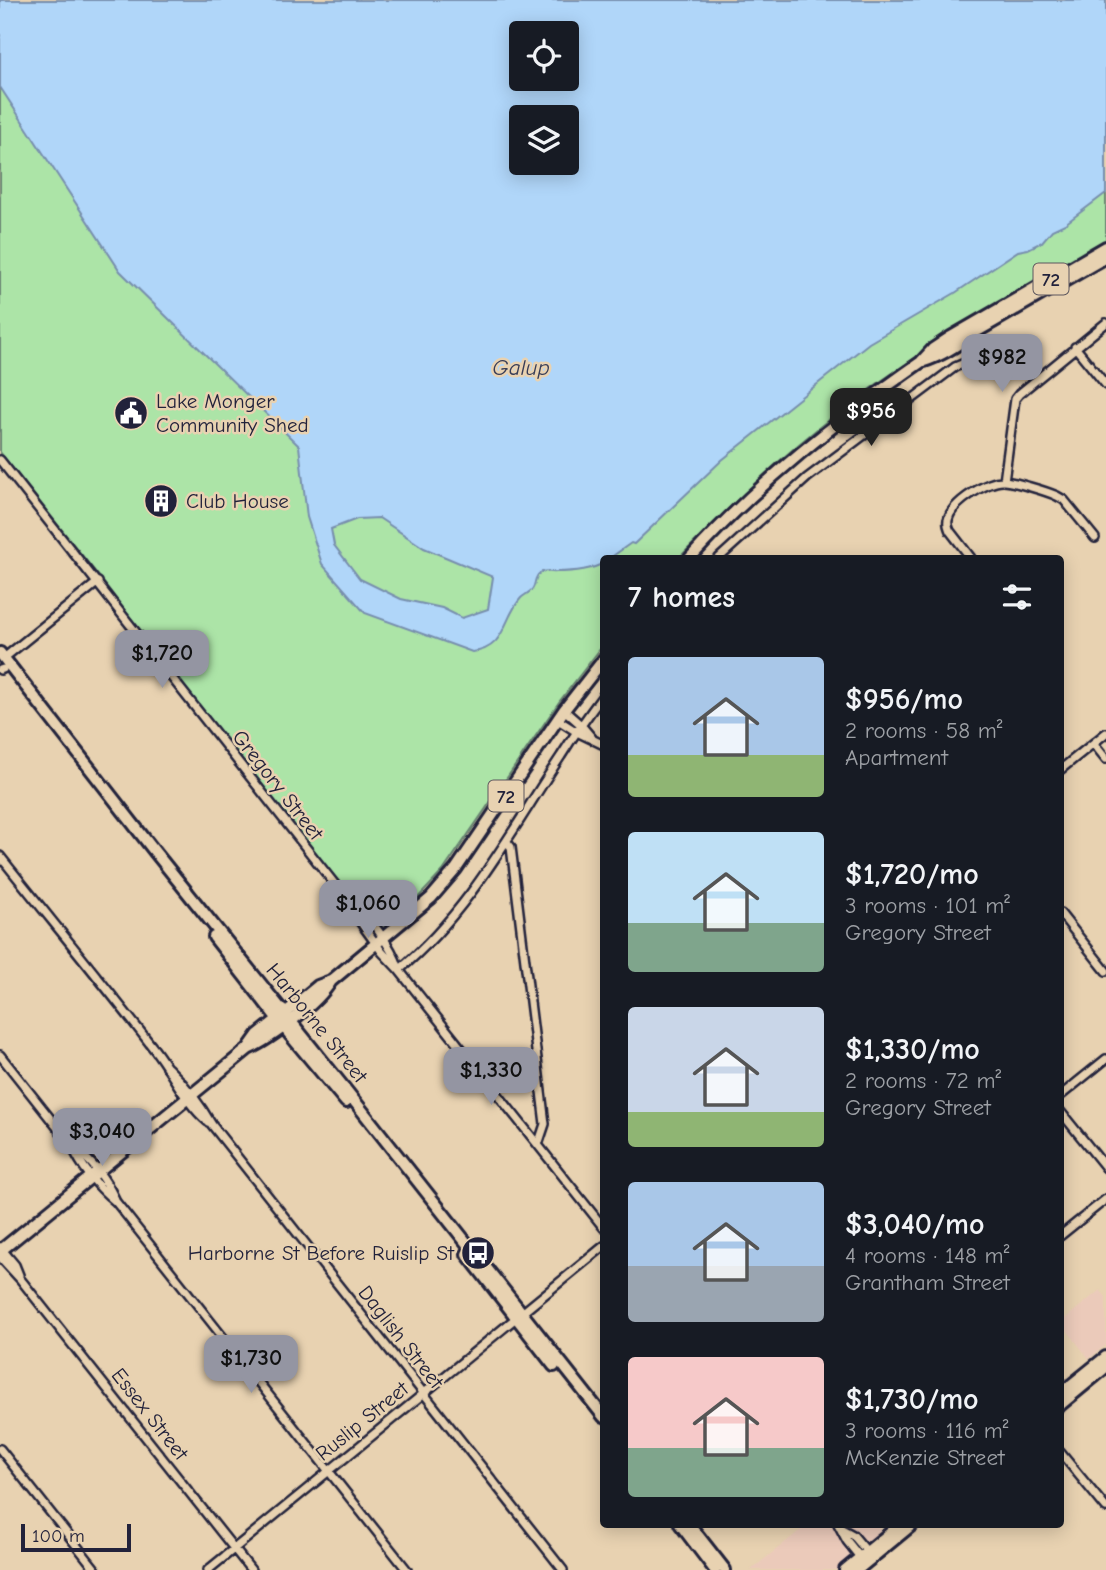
<!DOCTYPE html>
<html lang="en">
<head>
<meta charset="utf-8">
<style>
	:root { --surface:#171b24; --page:#20242c; --text:#f1f3f6; --muted:#9ea1a6; --accent:#9495a2 }
	body { margin:0; font-family:"Comic Neue",sans-serif; background:var(--page); color:var(--text); height:100vh; display:flex; flex-direction:column; font-size:26px; white-space:nowrap }
	* { box-sizing:border-box; margin:0 }
	p { font-size:23px; color:var(--muted) }
	.icon { flex:none; width:38px; height:38px; fill:none; stroke:currentColor; stroke-width:2; stroke-linecap:round; stroke-linejoin:round }
	.map { position:relative; flex:1; overflow:hidden }
	.sheet { position:absolute; left:600px; top:555px; width:464px; height:973px; display:flex; flex-direction:column; background:var(--surface); border-radius:7px; box-shadow:0 4px 18px #0003 }
	.sheet>* { flex:none }
	.tools { position:absolute; left:509px; top:21px; display:grid; gap:14px }
	.tools a { display:grid; place-items:center; width:70px; height:70px; border-radius:7px; background:var(--surface); box-shadow:0 4px 18px #0003; font-size:35px }
	.scale { position:absolute; left:21px; bottom:18px; width:110px; box-sizing:border-box; padding-left:7px; border:4px solid #22223b; border-top:0; font-size:19px; line-height:24px; white-space:nowrap; color:#22223b; -webkit-text-stroke:5px #e8d2b1; paint-order:stroke }
	.price { position:absolute; translate:-50% -60px; padding:0 16px; border-radius:14px; background:var(--accent); color:#111; font-size:23px; line-height:46px; filter:drop-shadow(0 2px 4px #0008) }
	.price::after { content:''; position:absolute; left:50%; top:42px; width:21px; height:16px; margin-left:-10px; background:inherit; clip-path:polygon(0 0,100% 0,50% 100%) }
	.price.active { background:#222; color:#fff }
	ul { padding:0; list-style:none }
	li { display:flex; align-items:center; gap:21px; height:175px; padding:0 28px }
	li span { display:grid; place-items:center; flex:none; width:196px; height:140px; border-radius:7px; color:#555 }
	li>.icon { margin-inline-start:auto }
	span .icon { width:84px; height:84px; fill:#fffc; stroke-width:1 }
	li b { font-size:30px }
	h2 { display:flex; justify-content:space-between; align-items:center; height:84px; padding:0 28px; font-size:30px }
	.map>svg:first-child { display:block }
	.built { fill:#ebcaba }
	.green { fill:#ace4a7; stroke:#678371; stroke-width:2; fill-rule:evenodd }
	.water { fill:#b0d6f9; stroke:#778ead; stroke-width:2; fill-rule:evenodd }
	.lines { fill:none; stroke-linecap:round; stroke-linejoin:round }
	.street-casing { stroke:#22223b; stroke-width:12 }
	.primary-casing { stroke:#22223b; stroke-width:16 }
	.street { stroke:#e8d2b1; stroke-width:7 }
	.primary { stroke:#e8d2b1; stroke-width:10 }
	.labels { text-anchor:middle; stroke-width:5; stroke-linejoin:round; paint-order:stroke }
	.shield { fill:#e8d2b1; stroke:#5d575e; stroke-width:2 }
	.shield-label { font-size:19px; font-weight:bold; fill:#22223b }
	.poi-label { font-size:21px; fill:#22223b; stroke:#e8d2b1; text-anchor:start }
	.street-label { font-size:21px; fill:#22223b; stroke:#e8d2b1 }
	.water-label { font-size:23px; font-style:italic; fill:#373d58; stroke:#e8d2b1 }
</style>
</head>
<body>
<div class="map">
<svg width="1106" height="1570" viewBox="0 0 1106 1570">
	<rect width="100%" height="100%" fill="#e8d2b1"/>
	<filter id="ink" filterUnits="userSpaceOnUse"><feTurbulence type="fractalNoise" baseFrequency=".0143" numOctaves="2"/><feDisplacementMap in="SourceGraphic" scale="14" xChannelSelector="R" yChannelSelector="G"/><feConvolveMatrix kernelMatrix="1 2 1 2 8 2 1 2 1" color-interpolation-filters="sRGB"/></filter>
	<g filter="url(#ink)">
		<path class="built" d="M 1100,1290 L 1106,1297 L 1106,1345 L 1089,1359 L 1061,1322 Z
			M 808,1524 L 876,1524 L 888,1539 L 851,1570 L 751,1570 Z"/>
		<path class="green" d="M 0,0 L 1106,0 L 1106,242 C 1015,295 924,347 840,411 C 782,455 730,506 679,558 L 604,558 L 604,644 L 559,702 L 443,871 L 413,903 L 386,925 L 377,926 L 351,898 L 312,850 L 166,664 L 101,579 L 0,452 ZM 522,33 L 567,33 L 567,79 L 522,79 ZM 522,117 L 567,117 L 567,163 L 522,163 Z"/>
		<path class="water" d="M 0,0 L 1106,0 L 1106,193 L 1065,224 L 1052,230 L 1042,242 L 1028,249 L 1018,251 L 955,293 L 869,343 L 722,460 L 634,544 L 631,543 L 610,558 L 604,558 L 604,563 C 591,570 570,572 556,572 C 550,573 545,569 540,573 C 534,577 536,583 533,588 C 531,592 524,595 521,598 C 503,618 506,649 472,652 L 365,613 L 322,564 L 307,517 L 299,446 L 120,271 L 0,87 ZM 522,33 L 567,33 L 567,79 L 522,79 ZM 522,117 L 567,117 L 567,163 L 522,163 ZM 379,518 L 424,548 L 493,577 L 488,609 L 462,618 L 442,608 L 401,599 L 360,579 L 334,545 L 331,529 L 357,519 Z"/>
		<g class="lines">
			<g class="street-casing">
				<path id="street" d="M 1075,347 L 1106,385
					M 0,460 L 348,901 L 350,908 L 382,952 L 399,970 L 604,1228
					M 1004,481 L 1015,399 L 1019,394 L 1106,323
					M 719,558 L 807,478 L 955,367 L 969,361 L 974,349 L 974,332
					M 971,558 L 950,531 C 948,526 947,525 948,520 C 951,503 988,480 1004,481 C 1015,482 1046,491 1057,496 L 1064,500 L 1095,538
					M 4,658 L 98,582
					M 0,670 L 3,669
					M 564,710 L 581,725 L 592,738
					M 558,720 L 577,732 L 604,745
					M 1094,744 L 1106,759
					M 1060,770 L 1106,733
					M 507,842 L 511,847 L 545,1124 L 538,1145
					M 0,856 C 51,920 104,984 154,1049 C 173,1073 184,1102 208,1122
					M 349,901 C 369,914 392,947 399,969
					M 1060,913 L 1106,971
					M 399,970 C 470,911 511,831 561,756 C 574,735 589,714 604,694
					M 0,1055 L 72,1146 C 82,1168 98,1187 116,1202 L 407,1570
					M 168,1068 C 186,1085 200,1104 212,1125 L 563,1570
					M 1060,1096 L 1106,1059
					M 1060,1111 L 1106,1168
					M 75,1149 C 92,1161 106,1180 115,1199
					M 1060,1236 L 1106,1199
					M 0,1247 L 15,1265 L 19,1275
					M 0,1257 L 21,1280 L 251,1570
					M 0,1449 L 96,1570
					M 1060,1452 L 1106,1508
					M 838,1524 L 847,1541 L 863,1561
					M 842,1529 L 853,1535 L 869,1554
					M 208,1570 L 604,1246"/>
			</g>
			<g class="primary-casing">
				<path id="primary" d="M 924,361 C 943,355 958,345 974,333 L 1106,257
					M 690,558 C 758,483 838,420 921,362 L 933,349 L 951,337 L 1106,247
					M 0,653 L 155,852 L 345,1089 L 604,1417
					M 214,937 L 291,1036 L 346,1102
					M 248,1049 L 258,1035 L 278,1019 L 318,986 L 331,981 L 431,898 L 456,869 L 564,710 L 604,659
					M 0,1251 L 248,1049 C 272,1038 318,1003 331,981
					M 467,1254 L 554,1366
					M 1060,1394 L 1106,1357
					M 1060,1405 L 1106,1367
					M 680,1524 L 715,1570
					M 689,1524 L 725,1570
					M 845,1570 L 901,1524
					M 857,1570 L 913,1524"/>
			</g>
			<use href="#street" class="street"/>
			<use href="#primary" class="primary"/>
		</g>
	</g>
	<defs>
		<g id="civic-disc" transform="scale(1.75)"><circle r="9.5" fill="#22223b" stroke="#e8d2b1"/><path d="M-.6-6.5H3V-4.5H.6V-3L4-1V1h2V6H-6V1h2V-1L-.6-3ZM-1.2 2.5V6h2.4V2.5Z" fill="#fff"/></g>
		<g id="building-disc" transform="scale(1.75)"><circle r="9.5" fill="#22223b" stroke="#e8d2b1"/><path d="M-4-6H4V6H1V3H-1V6H-4ZM-2.5-4.3h1.7v1.8h-1.7ZM.8-4.3h1.7v1.8H.8ZM-2.5-1h1.7V.8h-1.7ZM.8-1h1.7V.8H.8Z" fill="#fff"/></g>
		<g id="bus-disc" transform="scale(1.75)"><circle r="9.5" fill="#22223b" stroke="#e8d2b1"/><path d="M-5-6H5V4H4V6H2V4H-2V6H-4V4H-5ZM-3.5-4V0h7V-4ZM-3.5 1.2v1.5H-2V1.2ZM2 1.2v1.5H3.5V1.2Z" fill="#fff"/></g>
	</defs>
	<g fill-rule="evenodd">
		<use href="#civic-disc" x="131" y="413"/>
		<use href="#building-disc" x="161" y="501"/>
		<use href="#bus-disc" x="478" y="1253"/>
	</g>
	<g class="labels">
		<g class="shield">
			<rect x="1033.5" y="263.5" width="35" height="31" rx="5"/>
			<rect x="488.5" y="780.5" width="35" height="31" rx="5"/>
		</g>
		<g class="shield-label">
			<text x="1051" y="286">72</text>
			<text x="506" y="803">72</text>
		</g>
		<g class="poi-label">
			<text x="156" y="408">Lake Monger<tspan x="156" dy="24">Community Shed</tspan></text>
			<text x="186" y="508">Club House</text>
			<text x="454" y="1260" text-anchor="end">Harborne St Before Ruislip St</text>
		</g>
		<g class="street-label">
			<text transform="translate(278 785) rotate(52)" y="7">Gregory Street</text>
			<text transform="translate(317 1023) rotate(51)" y="7">Harborne Street</text>
			<text transform="translate(401 1337) rotate(52)" y="7">Daglish Street</text>
			<text transform="translate(150 1414) rotate(52)" y="7">Essex Street</text>
			<text transform="translate(362 1421) rotate(-39)" y="7">Ruslip Street</text>
		</g>
		<g class="water-label">
			<text x="521" y="375">Galup</text>
		</g>
	</g>
</svg>
<div class="tools">
<a><svg class="icon" aria-label="locate" viewBox="0 0 24 24"><circle cx="12" cy="12" r="6"/><path d="M12 2v4M12 18v4M2 12h4M18 12h4"/></svg></a>
<a><svg class="icon" aria-label="layers" viewBox="0 0 24 24"><path d="M12 4l9 5-9 5-9-5zM3 14l9 5 9-5"/></svg></a>
</div>
<div class="scale">100 m</div>
<b class="price" style="left:1002px;top:394px">$982</b>
<b class="price active" style="left:871px;top:448px">$956</b>
<b class="price" style="left:162px;top:690px">$1,720</b>
<b class="price" style="left:368px;top:940px">$1,060</b>
<b class="price" style="left:491px;top:1107px">$1,330</b>
<b class="price" style="left:102px;top:1168px">$3,040</b>
<b class="price" style="left:251px;top:1395px">$1,730</b>
<section class="sheet">
<h2>7 homes<svg class="icon" aria-label="filters" viewBox="0 0 24 24"><path d="M4 7h16M4 17h16"/><circle cx="9" cy="7" r="2"/><circle cx="15" cy="17" r="2"/></svg></h2>
<ul>
<li><span style="background:linear-gradient(#a9c7e8 70%,#8fb573 0)"><svg class="icon" aria-label="home" viewBox="0 0 24 24"><path d="M3 11l9-7 9 7M6 9v11h12V9"/></svg></span><div><b>$956/mo</b><p>2 rooms · 58 m²</p><p>Apartment</p></div></li>
<li><span style="background:linear-gradient(#bfe0f5 65%,#7fa58c 0)"><svg class="icon" aria-label="home" viewBox="0 0 24 24"><path d="M3 11l9-7 9 7M6 9v11h12V9"/></svg></span><div><b>$1,720/mo</b><p>3 rooms · 101 m²</p><p>Gregory Street</p></div></li>
<li><span style="background:linear-gradient(#c9d6e8 75%,#8fb573 0)"><svg class="icon" aria-label="home" viewBox="0 0 24 24"><path d="M3 11l9-7 9 7M6 9v11h12V9"/></svg></span><div><b>$1,330/mo</b><p>2 rooms · 72 m²</p><p>Gregory Street</p></div></li>
<li><span style="background:linear-gradient(#a9c7e8 60%,#9aa5b1 0)"><svg class="icon" aria-label="home" viewBox="0 0 24 24"><path d="M3 11l9-7 9 7M6 9v11h12V9"/></svg></span><div><b>$3,040/mo</b><p>4 rooms · 148 m²</p><p>Grantham Street</p></div></li>
<li><span style="background:linear-gradient(#f6c9c9 65%,#7fa58c 0)"><svg class="icon" aria-label="home" viewBox="0 0 24 24"><path d="M3 11l9-7 9 7M6 9v11h12V9"/></svg></span><div><b>$1,730/mo</b><p>3 rooms · 116 m²</p><p>McKenzie Street</p></div></li>
</ul>
</section>
</div>
</body>
</html>
